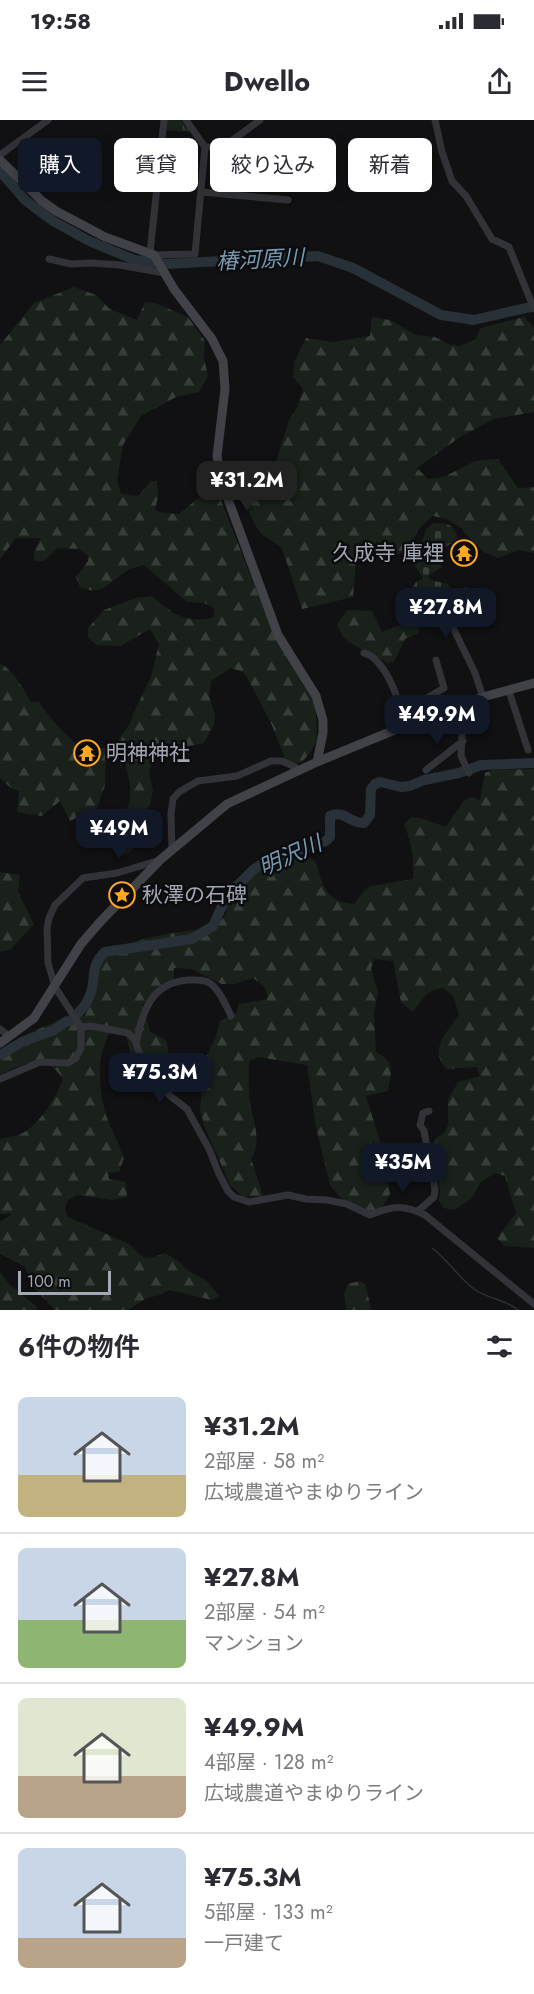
<!DOCTYPE html>
<html lang="ja">
<head>
<meta charset="utf-8">
<style>
	:root { --surface:#fff; --page:#f2f2f3; --text:#2b2b33; --muted:#7c7c81; --line:#e1e1e2; --accent:#111827 }
	body { margin:0; font-family:Jost,"Noto Sans JP",sans-serif; background:var(--page); color:var(--text); height:100vh; display:flex; flex-direction:column; font-size:22px; white-space:nowrap }
	* { box-sizing:border-box; margin:0 }
	p { font-size:20px; color:var(--muted) }
	.icon { flex:none; width:33px; height:33px; fill:none; stroke:currentColor; stroke-width:2; stroke-linecap:round; stroke-linejoin:round }
	.map { position:relative; height:1190px; overflow:hidden }
	.details { display:flex; flex-direction:column; background:var(--surface); flex:1 }
	.details>* { flex:none }
	.hud { position:absolute; left:18px; top:18px; width:498px; height:54px; display:flex; gap:12px }
	.scale { position:absolute; left:18px; bottom:15px; width:93px; box-sizing:border-box; padding-left:6px; border:3px solid #a2a8b4; border-top:0; font-size:16px; line-height:21px; white-space:nowrap; color:#a2a8b4; -webkit-text-stroke:4px #0c0c0e; paint-order:stroke }
	.price { position:absolute; translate:-50% -51px; padding:0 14px; border-radius:12px; background:var(--accent); color:#fff; font-size:20px; line-height:39px; filter:drop-shadow(0 2px 3px #0008) }
	.price::after { content:''; position:absolute; left:50%; top:36px; width:18px; height:14px; margin-left:-9px; background:inherit; clip-path:polygon(0 0,100% 0,50% 100%) }
	.price.active { background:#222; color:#fff }
	ul { padding:0; list-style:none }
	li { display:flex; align-items:center; gap:18px; height:150px; padding:0 18px }
	li+li { border-top:2px solid var(--line) }
	li span { display:grid; place-items:center; flex:none; width:168px; height:120px; border-radius:9px; color:#555 }
	li>.icon { margin-inline-start:auto }
	span .icon { width:72px; height:72px; fill:#fffc; stroke-width:1 }
	li b { font-size:26px }
	h2 { display:flex; justify-content:space-between; align-items:center; height:72px; padding:0 18px; font-size:26px }
	.chip { padding:0 21px; border-radius:9px; background:var(--surface); box-shadow:0 3px 15px #0003; font-size:21px; line-height:54px }
	.chip.active { background:var(--accent); color:#fff }
	.status { display:flex; justify-content:space-between; align-items:center; height:42px; padding:0 30px; background:var(--surface); direction:ltr }
	.status svg { height:16px; fill:currentColor }
	header { display:flex; justify-content:space-between; align-items:center; height:78px; padding:0 18px; background:var(--surface); font-size:27px; font-weight:700 }
	.map>svg:first-child { display:block }
	.forest { fill:url(#forest-firs) }
	.cemetery { fill:url(#cemetery-stones) }
	.park { fill:url(#park-tufts) }
	.lines { fill:none; stroke-linecap:round; stroke-linejoin:round }
	.stream { stroke:#273137; stroke-width:1.5 }
	.river { stroke:#273137; stroke-width:10 }
	.street { stroke:#323338; stroke-width:7 }
	.secondary { stroke:#404248; stroke-width:9 }
	.labels { text-anchor:middle; stroke-width:5; stroke-linejoin:round; paint-order:stroke }
	.poi-label { font-size:21px; fill:#a2a8b4; stroke:#0c0c0e; text-anchor:start }
	.water-label { font-size:22px; font-style:italic; fill:#7699b2; stroke:#0c0c0e }
</style>
</head>
<body>
<div class="status"><b>19:58</b><svg viewBox="0 0 49 12"><path d="M0 12V9h3v3zM5 12V6h3v6zM10 12V3h3v9zM15 12V0h3v12zM26 1h20v11H26zM47 4h2v5h-2z"/></svg></div>
<header><svg class="icon" aria-label="menu" viewBox="0 0 24 24"><path d="M4 6h16M4 12h16M4 18h16"/></svg>Dwello<svg class="icon" aria-label="share" viewBox="0 0 24 24"><path d="M12 15V3M7 8l5-5 5 5M5 13v7h14v-7"/></svg></header>
<div class="map">
<svg width="534" height="1190" viewBox="0 0 534 1190">
	<defs>
		<pattern id="forest-firs" width="22" height="20" patternUnits="userSpaceOnUse" patternTransform="scale(1.5)"><rect width="22" height="20" fill="#19211a"/><path d="M5 1l3.5 6h-7zM16 11l3.5 6h-7z" fill="#373e39"/></pattern>
		<pattern id="cemetery-stones" width="16" height="16" patternUnits="userSpaceOnUse" patternTransform="scale(1.5)"><rect width="16" height="16" fill="#19211a"/><path d="M2 7V4a2 2 0 0 1 4 0v3zM10 15v-3a2 2 0 0 1 4 0v3z" fill="#373e39"/></pattern>
		<pattern id="park-tufts" width="24" height="20" patternUnits="userSpaceOnUse" patternTransform="scale(1.5)"><rect width="24" height="20" fill="#19211a"/><path d="M3 7l-1-3M5 7V3M7 7l1-3M15 17l-1-3M17 17v-4M19 17l1-3" fill="none" stroke="#373e39"/></pattern>
	</defs>
	<rect width="100%" height="100%" fill="#111113"/>
	<path class="forest" d="M 74,167 L 96,175 L 110,189 L 137,200 L 145,182 L 155,183 L 188,197 L 205,221 L 204,238 L 208,256 L 199,272 L 176,277 L 141,296 L 123,325 L 117,360 L 121,374 L 138,376 L 151,361 L 157,361 L 158,376 L 155,390 L 163,393 L 179,394 L 207,371 L 217,370 L 268,500 L 315,584 L 317,610 L 316,622 L 310,633 L 302,642 L 294,644 L 285,638 L 271,603 L 248,559 L 243,552 L 231,548 L 211,561 L 209,576 L 215,595 L 214,604 L 204,623 L 159,633 L 154,639 L 149,652 L 153,671 L 150,685 L 142,693 L 133,730 L 123,735 L 114,712 C 120,702 129,689 130,677 C 132,662 123,635 118,620 L 131,602 L 133,594 L 151,557 L 159,524 L 150,509 L 120,526 L 97,525 L 88,518 L 88,508 L 104,490 L 136,478 L 152,476 C 171,493 187,505 214,497 L 214,488 L 204,483 L 187,482 L 144,445 C 138,447 130,448 125,452 C 108,463 102,477 80,467 L 76,457 L 88,441 L 88,436 L 79,429 L 58,428 L 44,441 L 34,441 L 34,432 L 41,418 L 16,418 L 0,439 L 0,225 L 34,183 Z
		M 372,197 L 390,200 L 416,215 L 435,217 L 448,224 L 459,226 L 475,220 L 481,208 L 524,197 L 534,208 L 534,292 L 494,299 L 460,317 L 417,348 L 428,359 L 444,357 L 475,341 L 498,339 L 518,368 L 534,367 L 534,433 L 519,430 L 498,438 L 484,432 L 466,415 L 461,408 L 447,399 L 433,396 L 419,408 L 408,430 L 389,438 L 381,434 L 356,440 L 353,477 L 302,489 L 282,428 L 263,415 L 256,407 L 249,393 L 249,380 L 250,370 L 255,364 L 265,357 L 277,339 L 289,300 L 298,286 L 303,269 L 293,257 L 295,240 L 306,218 L 333,222 L 370,216 Z
		M 347,490 L 372,491 L 382,512 L 412,500 L 419,506 L 419,513 L 405,519 L 394,542 L 387,543 C 374,533 356,529 344,518 C 341,515 339,509 337,505 Z
		M 0,543 C 14,551 23,568 31,582 L 39,582 C 51,600 64,614 81,628 L 106,628 L 105,665 L 97,688 L 70,701 L 60,681 L 42,696 L 17,692 L 19,671 L 11,668 L 0,658 Z
		M 534,649 L 534,1128 L 504,1126 L 497,1118 L 516,1093 L 505,1056 L 495,1053 L 481,1062 L 471,1079 L 454,1090 L 444,1088 L 439,1081 L 440,1072 L 438,1055 L 431,1028 L 434,1020 L 445,1012 L 448,1005 L 448,980 L 458,962 L 480,956 L 477,947 L 447,949 C 427,930 448,912 459,894 L 453,876 L 443,868 C 428,869 422,880 413,892 L 401,882 L 393,841 L 374,839 L 371,849 L 378,872 L 374,893 L 376,932 C 396,942 391,952 388,971 L 366,976 L 382,1028 L 390,1074 L 380,1091 L 360,1091 L 340,1077 L 330,1065 L 316,1007 L 307,945 L 258,937 L 249,941 C 249,954 248,968 250,981 C 252,998 263,1022 251,1038 L 263,1076 L 243,1077 L 230,1065 L 204,1005 L 200,989 L 204,942 L 216,916 L 220,901 L 236,893 L 239,884 L 267,879 C 268,868 262,864 253,858 L 234,864 L 222,864 L 191,849 L 174,848 L 174,861 L 168,862 L 143,885 L 150,912 L 166,920 L 170,939 L 157,947 L 131,934 L 125,912 L 114,906 C 95,931 98,970 107,998 C 112,1011 119,1024 124,1038 L 119,1052 L 108,1053 L 109,1059 L 126,1062 L 127,1077 L 113,1080 L 77,1075 L 67,1081 L 65,1090 L 68,1097 L 129,1124 L 143,1137 L 151,1138 L 165,1133 L 177,1140 L 190,1152 L 207,1161 L 219,1176 L 212,1180 L 169,1170 L 160,1175 L 147,1178 L 128,1190 L 55,1190 L 36,1170 L 24,1146 L 0,1134 L 0,1102 L 12,1094 L 0,1094 L 0,1019 C 6,1017 13,1017 19,1015 C 40,1006 55,978 63,959 C 46,932 23,943 0,955 L 0,930 L 23,916 L 66,897 L 85,896 C 90,879 93,859 102,843 C 115,817 187,811 214,808 L 225,796 L 232,766 L 252,746 L 283,728 L 304,735 L 315,741 C 324,766 324,781 354,784 L 364,771 L 371,766 L 413,759 C 414,739 412,723 404,704 L 412,697 L 424,699 L 446,707 L 464,680 L 472,677 L 480,680 L 485,653 L 493,650 Z
		M 0,752 L 20,755 L 18,772 L 34,804 L 11,829 L 0,832 Z
		M 0,1152 L 9,1164 L 37,1187 L 36,1190 L 0,1190 Z
		M 359,1161 L 366,1165 L 371,1190 L 346,1190 L 344,1174 L 348,1164 Z"/>
	<path class="cemetery" d="M 434,403 C 448,403 454,404 458,419 L 436,433 L 442,447 L 428,456 L 430,460 L 448,464 L 454,474 L 441,486 L 417,478 L 420,490 L 415,492 L 408,476 L 416,462 L 423,458 L 411,440 L 419,434 L 426,409 Z"/>
	<path class="park" d="M 166,0 L 181,0 L 190,12 L 165,10 Z"/>
	<g class="lines">
		<path class="stream" d="M 432,1128 C 448,1140 458,1157 474,1169 C 487,1179 505,1179 518,1190"/>
		<path class="river" d="M 0,51 L 25,80 L 53,101 L 89,121 L 135,140 L 166,144 L 318,136 L 353,148 L 441,195 L 474,200 L 534,186
			M 0,935 L 22,922 L 54,910 L 67,901 L 70,901 C 78,893 86,887 90,875 C 97,857 89,847 105,832 L 192,819 L 213,806 L 223,784 L 236,767 L 253,750 L 268,740 L 326,721 L 330,717 L 330,696 C 343,689 351,704 364,703 L 370,695 L 371,669 L 375,664 L 380,662 L 401,667 L 410,666 L 424,660 L 459,653 L 481,645 L 534,643"/>
		<path class="street" d="M 435,0 L 442,32 L 452,61 L 466,76 L 492,119 L 509,127 L 534,189
			M 205,27 L 223,27 L 260,0
			M 0,35 L 48,0
			M 201,72 L 288,80
			M 150,133 L 164,0
			M 154,135 L 195,134 L 205,27 L 186,0
			M 49,139 L 71,144 L 91,143 L 120,145 L 164,153
			M 466,471 L 449,488 L 447,495 L 475,553 L 483,577
			M 364,533 C 387,539 400,585 407,606
			M 509,571 L 528,630
			M 454,588 L 462,614 L 461,636 L 469,653
			M 431,595 L 427,578 L 444,568 L 436,540
			M 426,650 L 463,621
			M 172,730 L 171,694 L 173,679 L 179,672 L 198,661 L 237,656 L 271,641 L 282,641 L 295,647 L 300,651
			M 81,907 L 91,906 L 128,913 L 135,920 L 142,941 L 152,955 L 169,975 L 187,989 L 209,1029 L 219,1054 L 228,1071 L 234,1077 L 249,1082 L 288,1075 L 306,1079 L 327,1080 L 347,1084 L 370,1095 C 392,1086 403,1084 425,1095 L 534,1184
			M 0,909 L 9,916
			M 136,923 C 143,892 150,863 188,860 C 196,860 205,859 211,864 C 220,871 226,885 231,896
			M 0,959 L 40,942 L 68,943 L 76,938 L 81,928 L 81,907 L 55,867 L 48,843 L 47,808 L 49,798 L 55,785 L 83,758 L 117,753 L 160,740
			M 418,1091 L 434,1077 L 435,1069 L 424,1011 L 420,1005 L 423,993 L 429,991"/>
		<path class="secondary" d="M 0,40 L 42,81 L 56,91 L 105,117 L 154,135 L 174,169 L 212,219 L 223,241 L 225,269 L 217,336 L 222,363 L 278,515 L 316,576 L 323,600 L 323,613 L 317,642
			M 0,923 L 34,898 L 81,824 L 100,802 L 160,740 L 227,684 L 317,642 L 431,595 L 483,577 L 534,563"/>
	</g>
	<defs>
		<g id="temple-ring" transform="scale(1.35)"><circle r="9.5" fill="#0c0c0e" stroke="#fda820" stroke-width="1.5"/><path d="M0-6L5-2H3V0L6.5 2.5H4V6H1.5V3h-3V6H-4V2.5H-6.5L-3 0V-2H-5Z" fill="#fda820"/></g>
		<g id="sight-ring" transform="scale(1.35)"><circle r="9.5" fill="#0c0c0e" stroke="#fda820" stroke-width="1.5"/><path d="M0-6L1.8-2.2L6-1.7L2.9 1.2L3.7 5.4L0 3.3L-3.7 5.4L-2.9 1.2L-6-1.7L-1.8-2.2Z" fill="#fda820"/></g>
	</defs>
	<g fill-rule="evenodd">
		<use href="#temple-ring" x="464" y="433"/>
		<use href="#temple-ring" x="87" y="633"/>
		<use href="#sight-ring" x="122" y="775"/>
	</g>
	<g class="labels">
		<g class="poi-label">
			<text x="444" y="440" text-anchor="end">久成寺 庫裡</text>
			<text x="106" y="640">明神神社</text>
			<text x="142" y="782">秋澤の石碑</text>
		</g>
		<g class="water-label">
			<text transform="translate(260 139) rotate(-3)" y="8">椿河原川</text>
			<text transform="translate(290 735) rotate(-24)" y="8">明沢川</text>
		</g>
	</g>
</svg>
<div class="scale">100 m</div>
<b class="price active" style="left:247px;top:392px">¥31.2M</b>
<b class="price" style="left:446px;top:519px">¥27.8M</b>
<b class="price" style="left:437px;top:626px">¥49.9M</b>
<b class="price" style="left:119px;top:740px">¥49M</b>
<b class="price" style="left:160px;top:984px">¥75.3M</b>
<b class="price" style="left:403px;top:1074px">¥35M</b>
<div class="hud">
<a class="chip active">購入</a>
<a class="chip">賃貸</a>
<a class="chip">絞り込み</a>
<a class="chip">新着</a>
</div>
</div>
<section class="details">
<h2>6件の物件<svg class="icon" aria-label="filters" viewBox="0 0 24 24"><path d="M4 7h16M4 17h16"/><circle cx="9" cy="7" r="2"/><circle cx="15" cy="17" r="2"/></svg></h2>
<ul>
<li><span style="background:linear-gradient(#c9d6e8 65%,#c2b280 0)"><svg class="icon" aria-label="home" viewBox="0 0 24 24"><path d="M3 11l9-7 9 7M6 9v11h12V9"/></svg></span><div><b>¥31.2M</b><p>2部屋 · 58 m²</p><p>広域農道やまゆりライン</p></div></li>
<li><span style="background:linear-gradient(#c9d6e8 60%,#8fb573 0)"><svg class="icon" aria-label="home" viewBox="0 0 24 24"><path d="M3 11l9-7 9 7M6 9v11h12V9"/></svg></span><div><b>¥27.8M</b><p>2部屋 · 54 m²</p><p>マンション</p></div></li>
<li><span style="background:linear-gradient(#dfe7d0 65%,#b9a48a 0)"><svg class="icon" aria-label="home" viewBox="0 0 24 24"><path d="M3 11l9-7 9 7M6 9v11h12V9"/></svg></span><div><b>¥49.9M</b><p>4部屋 · 128 m²</p><p>広域農道やまゆりライン</p></div></li>
<li><span style="background:linear-gradient(#c9d6e8 75%,#b9a48a 0)"><svg class="icon" aria-label="home" viewBox="0 0 24 24"><path d="M3 11l9-7 9 7M6 9v11h12V9"/></svg></span><div><b>¥75.3M</b><p>5部屋 · 133 m²</p><p>一戸建て</p></div></li>
</ul>
</section>
</body>
</html>
